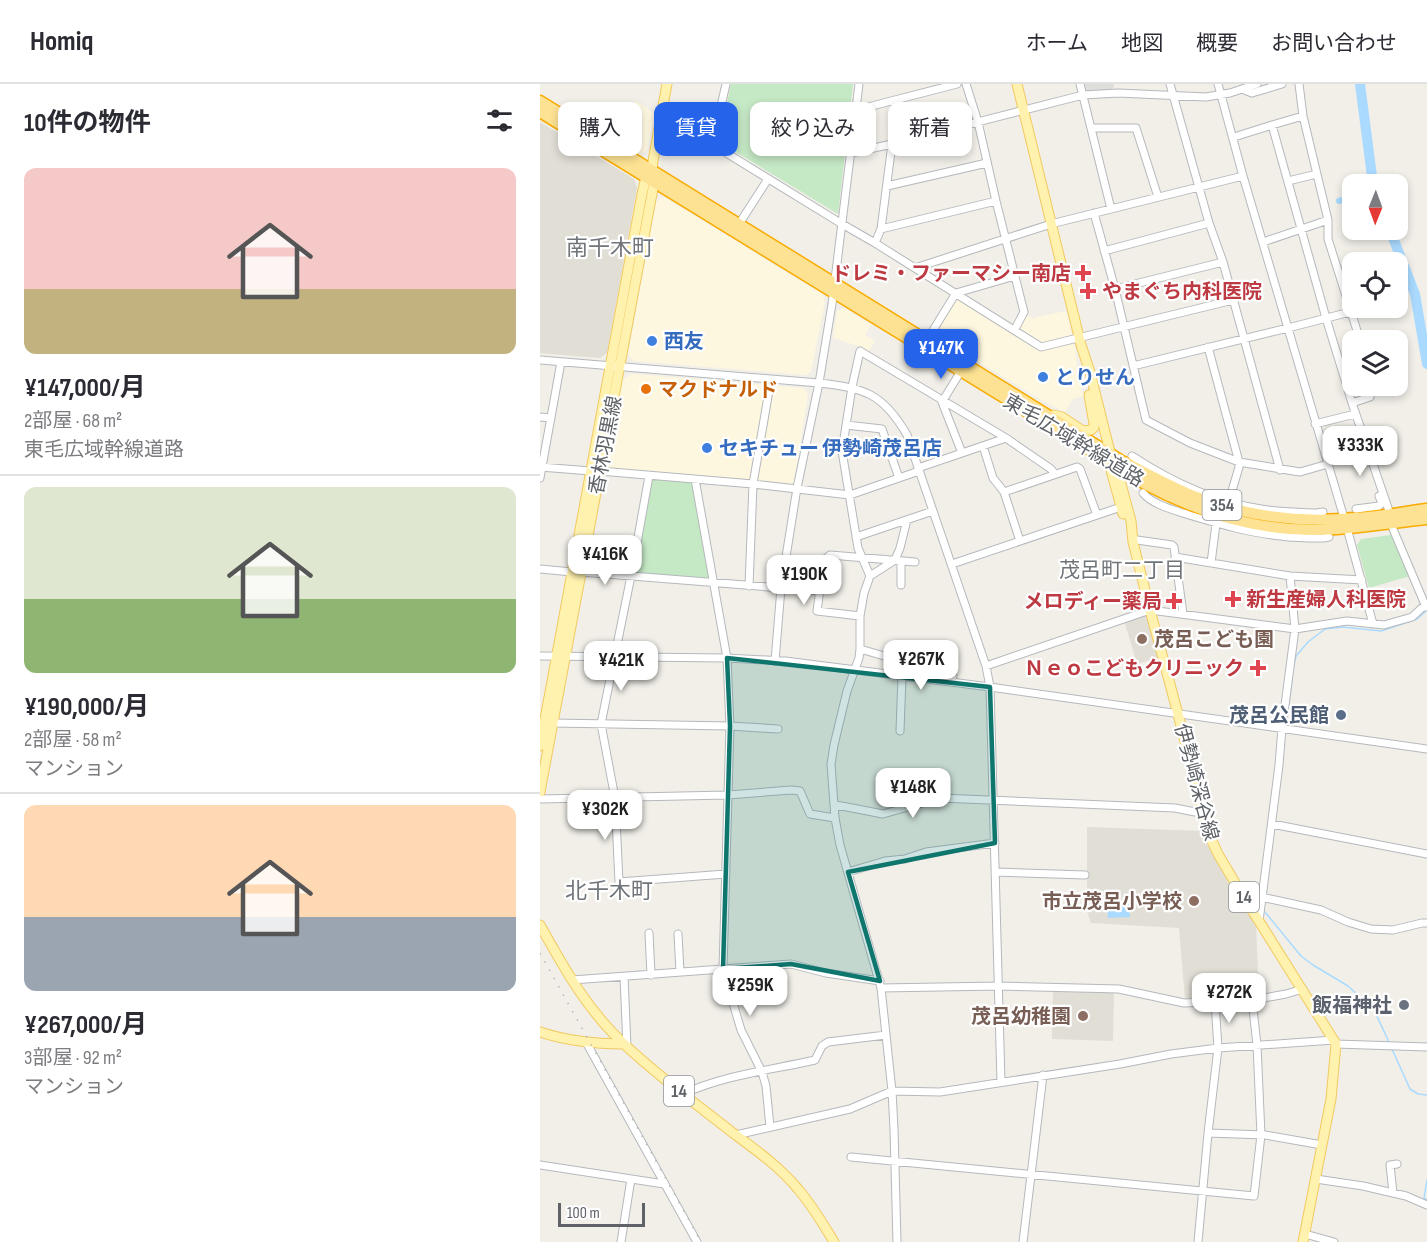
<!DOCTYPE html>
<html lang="ja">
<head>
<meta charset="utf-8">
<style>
	:root { --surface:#fff; --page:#f7f7f7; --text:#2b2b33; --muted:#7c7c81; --line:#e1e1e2; --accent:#2563eb }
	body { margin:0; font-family:"Sofia Sans Condensed","Noto Sans JP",sans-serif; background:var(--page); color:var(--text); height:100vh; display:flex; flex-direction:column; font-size:22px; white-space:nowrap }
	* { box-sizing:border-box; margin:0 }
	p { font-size:20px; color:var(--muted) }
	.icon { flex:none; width:33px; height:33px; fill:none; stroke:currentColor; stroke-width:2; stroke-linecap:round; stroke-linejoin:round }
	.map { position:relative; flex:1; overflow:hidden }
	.panel { display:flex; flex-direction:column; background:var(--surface); width:540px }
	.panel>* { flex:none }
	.banner { position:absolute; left:18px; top:18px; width:570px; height:54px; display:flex; gap:12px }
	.needle { width:39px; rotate:181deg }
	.tools { position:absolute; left:802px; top:90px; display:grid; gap:12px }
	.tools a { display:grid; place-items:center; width:66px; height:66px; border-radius:12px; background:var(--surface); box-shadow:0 3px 9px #0003; font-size:30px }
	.scale { position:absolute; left:18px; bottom:15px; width:87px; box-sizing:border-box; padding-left:6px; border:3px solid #5f6368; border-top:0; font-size:16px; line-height:21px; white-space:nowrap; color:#5f6368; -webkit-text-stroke:4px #fff; paint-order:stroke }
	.price { position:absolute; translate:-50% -51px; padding:0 14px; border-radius:12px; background:#fff; color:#222; font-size:20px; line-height:39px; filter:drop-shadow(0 2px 3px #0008) }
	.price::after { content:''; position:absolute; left:50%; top:36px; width:18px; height:14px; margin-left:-9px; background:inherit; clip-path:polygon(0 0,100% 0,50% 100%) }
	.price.active { background:var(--accent); color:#fff }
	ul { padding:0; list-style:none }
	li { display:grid; align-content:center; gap:12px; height:318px; padding:0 24px }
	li+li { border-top:2px solid var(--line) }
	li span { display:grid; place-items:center; height:186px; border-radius:12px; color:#555 }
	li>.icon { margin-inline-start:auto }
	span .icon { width:108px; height:108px; fill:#fffc; stroke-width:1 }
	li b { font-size:26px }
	h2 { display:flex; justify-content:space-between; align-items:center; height:72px; padding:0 24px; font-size:26px }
	.chip { padding:0 21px; border-radius:12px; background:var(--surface); box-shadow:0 3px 9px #0003; font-size:21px; line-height:54px }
	.chip.active { background:var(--accent); color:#fff }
	header { display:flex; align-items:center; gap:36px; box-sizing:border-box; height:84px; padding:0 30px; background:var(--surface); border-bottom:2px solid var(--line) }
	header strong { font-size:28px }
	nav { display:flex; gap:33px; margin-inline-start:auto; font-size:21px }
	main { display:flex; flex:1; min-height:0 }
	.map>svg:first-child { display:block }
	.commercial { fill:#fef7e0 }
	.industrial { fill:#e0deda }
	.education { fill:#e1ded6 }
	.green { fill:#c5e8c5 }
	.water { fill:#aadaff }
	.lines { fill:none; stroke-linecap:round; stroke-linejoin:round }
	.stream { stroke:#aadaff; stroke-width:1.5 }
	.canal { stroke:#aadaff; stroke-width:6 }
	.river { stroke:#aadaff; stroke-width:10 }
	.minor-casing { stroke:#b5b8bc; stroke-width:9 }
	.major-casing { stroke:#f2c960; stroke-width:11 }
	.highway-casing { stroke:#f9ab00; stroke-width:13 }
	.minor { stroke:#fff; stroke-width:7 }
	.major { stroke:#fff2af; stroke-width:9 }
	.highway { stroke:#fde293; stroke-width:10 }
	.rail { stroke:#b6b7b8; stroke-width:1.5; stroke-dasharray:1.5 8; stroke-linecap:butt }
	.marked { fill:#0f766e; fill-opacity:0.2; stroke:#0f766e; stroke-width:4.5; stroke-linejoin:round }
	.health-dot { fill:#e0444e; stroke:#fff; stroke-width:2 }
	.shop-dot { fill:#3f7fe0; stroke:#fff; stroke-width:2 }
	.food-dot { fill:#e8710a; stroke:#fff; stroke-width:2 }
	.education-dot { fill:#8d6e63; stroke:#fff; stroke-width:2 }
	.service-dot { fill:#5c6f8a; stroke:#fff; stroke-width:2 }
	.worship-dot { fill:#6b7280; stroke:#fff; stroke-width:2 }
	.labels { text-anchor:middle; stroke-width:4.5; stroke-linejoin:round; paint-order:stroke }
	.shield { fill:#fff; stroke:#8f9295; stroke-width:1.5 }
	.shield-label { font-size:18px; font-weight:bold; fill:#5f6368 }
	.health-label { font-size:20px; font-weight:bold; fill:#be3a42; stroke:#fff; text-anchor:end }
	.shop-label { font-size:20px; font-weight:bold; fill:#366cbe; stroke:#fff; text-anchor:start }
	.food-label { font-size:20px; font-weight:bold; fill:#c56008; stroke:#fff; text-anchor:start }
	.street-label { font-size:20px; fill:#5f6368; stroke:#fff }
	.education-label { font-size:20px; font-weight:bold; fill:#785e54; stroke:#fff; text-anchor:end }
	.service-label { font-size:20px; font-weight:bold; fill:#4e5e75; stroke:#fff; text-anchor:end }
	.worship-label { font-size:20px; font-weight:bold; fill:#5b616d; stroke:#fff; text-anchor:end }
	.neighbourhood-label { font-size:21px; fill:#70757a; stroke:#fff }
	.quarter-label { font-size:22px; fill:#70757a; stroke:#fff }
</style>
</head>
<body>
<header>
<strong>Homiq</strong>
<nav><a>ホーム</a><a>地図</a><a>概要</a><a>お問い合わせ</a></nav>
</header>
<main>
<section class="panel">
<h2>10件の物件<svg class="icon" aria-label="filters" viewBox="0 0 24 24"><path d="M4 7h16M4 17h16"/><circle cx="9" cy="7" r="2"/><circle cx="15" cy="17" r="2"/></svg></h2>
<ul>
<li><span style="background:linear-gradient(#f6c9c9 65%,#c2b280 0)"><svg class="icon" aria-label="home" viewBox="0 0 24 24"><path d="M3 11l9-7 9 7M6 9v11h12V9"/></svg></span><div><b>¥147,000/月</b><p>2部屋 · 68 m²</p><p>東毛広域幹線道路</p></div></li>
<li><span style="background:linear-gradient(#dfe7d0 60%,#8fb573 0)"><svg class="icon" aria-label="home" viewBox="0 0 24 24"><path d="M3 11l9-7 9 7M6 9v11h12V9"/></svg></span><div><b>¥190,000/月</b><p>2部屋 · 58 m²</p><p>マンション</p></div></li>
<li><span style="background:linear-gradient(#ffd9b3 60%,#9aa5b1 0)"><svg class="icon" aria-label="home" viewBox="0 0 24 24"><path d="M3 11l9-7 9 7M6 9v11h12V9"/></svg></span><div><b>¥267,000/月</b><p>3部屋 · 92 m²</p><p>マンション</p></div></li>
</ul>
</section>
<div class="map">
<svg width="887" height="1158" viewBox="0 0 887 1158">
	<rect width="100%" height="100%" fill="#f1efe8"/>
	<path class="commercial" d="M 96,17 L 114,29 L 107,66 L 99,71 L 73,54 Z
		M 124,113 L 282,210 L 285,218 L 271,287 L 267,291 L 93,277 L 88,270 L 116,117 Z
		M 419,215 L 501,267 L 533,260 L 535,262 L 538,291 L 544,312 L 533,315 L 525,328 L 501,316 L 393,250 L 414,216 Z
		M 304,224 L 331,241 L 325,251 L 335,257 L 328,269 L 318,262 L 293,254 L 297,227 Z
		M 526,227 L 532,250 L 531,252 L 502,259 L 479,245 L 479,242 L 486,231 L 495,235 L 497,233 Z
		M 91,290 L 123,292 L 125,293 L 132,293 L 263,304 L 268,310 L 254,398 L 252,400 L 69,386 L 66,383 L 82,297 Z"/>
	<path class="industrial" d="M 543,0 L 574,0 L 574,3 L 572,5 L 546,8 L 544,6 Z"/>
	<path class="education" d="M 0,38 L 94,95 L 97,104 L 67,269 L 60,274 L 0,269 Z
		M 603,530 L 609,533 L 620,573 L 597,580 L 584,536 Z
		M 547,743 L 663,747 L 663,752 L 680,784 L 716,840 L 719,910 L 645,916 L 639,844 L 551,839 L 547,827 Z
		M 513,907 L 574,909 L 573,957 L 512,955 Z"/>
	<path class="green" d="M 191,0 L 313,0 L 298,130 L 181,59 L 179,56 Z
		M 113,395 L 152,398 L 153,399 L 170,495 L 97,490 L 95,487 L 111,397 Z
		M 851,451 L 870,492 L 829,504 L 817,461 L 821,455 Z"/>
	<path class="water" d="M 589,819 L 590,833 L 568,834 L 567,821 Z"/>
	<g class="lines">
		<path class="stream" d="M 752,589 L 756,572 L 768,558 L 785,545 L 803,543 L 841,547 L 877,535 L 887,526
			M 746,641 L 752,597
			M 725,828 L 761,872 L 773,881 L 808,902 L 834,926 L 849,958
			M 852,965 L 870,1005 L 878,1010 L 887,1011
			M 887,1096 L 884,1114 L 887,1116"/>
		<path class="canal" d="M 799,117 L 813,113"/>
		<path class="river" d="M 820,0 L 833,100
			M 850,146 L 875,210 L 887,280"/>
		<g class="minor-casing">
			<path id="minor" d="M 186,0 L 173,57 L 175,62 L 302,140 L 335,159 L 501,263 L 693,216
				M 426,0 L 438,38 L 456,117 L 484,228 L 475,245
				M 540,0 L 571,125
				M 630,0 L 669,139 L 683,178 L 740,386
				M 678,0 L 703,92 L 807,444 L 833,540
				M 759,0 L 763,32 L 788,136 L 788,155 L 820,256
				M 702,5 L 712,9 L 742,0
				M 317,26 L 355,16
				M 732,41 L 763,32
				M 552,44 L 596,44 L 618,113
				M 694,53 L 732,41 L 786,234 L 812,319 L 848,424
				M 365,56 L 355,16 L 417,0
				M 311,69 L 352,60 L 543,11 L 578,9 L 666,13 L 690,9 L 717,0
				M 748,97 L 777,90
				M 347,102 L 447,79
				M 554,129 L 575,205 L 606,336 L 650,359 L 699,378 L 760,388 L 788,380
				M 199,140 L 228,95
				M 341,145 L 456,117
				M 723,158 L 788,136
				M 335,159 L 341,145 L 352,60
				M 564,167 L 669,139
				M 375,184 L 511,140 L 703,92
				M 575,205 L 683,178
				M 387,256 L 416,209 L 475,192
				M 668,263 L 699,378 L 699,383 L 689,417
				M 0,276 L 279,299 C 324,304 343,309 367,351 L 446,582 L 450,603 L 461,998
				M 593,282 L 748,244 L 810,228
				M 402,318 L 422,369
				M 402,318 L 421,287
				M 812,319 L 830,313 L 829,302
				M 0,333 L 11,334
				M 775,340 L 815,330
				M 306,341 L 342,345 L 359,394
				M 443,362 L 453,394 L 464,408 L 480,457
				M 592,372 C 630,397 675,418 721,425 C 739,428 758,428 777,429 L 783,428
				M 0,383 L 51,387
				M 378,384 L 466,354
				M 60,387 L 213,400 L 310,411 L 379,387
				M 109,392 L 91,492 L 61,640 L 75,714 L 79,798 L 186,790
				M 0,394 L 21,278
				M 155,395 L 187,574 L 190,642 L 183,885 L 201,946 L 222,988 L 226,1002 L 230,1043
				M 464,408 L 537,383 L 540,385 L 557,431
				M 603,409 C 613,421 634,426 649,431 C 679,440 709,449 741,452 C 755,454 769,454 783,454 L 789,453
				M 816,425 L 839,422 L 842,419 L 839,412
				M 853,445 L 886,523
				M 316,453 L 393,427
				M 593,458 L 597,456 L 632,461 L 634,463 L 643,530
				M 635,473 L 750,492 L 822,496
				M 671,479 L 676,440
				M 412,480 L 581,423
				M 0,485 L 32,488
				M 41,488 L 279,507
				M 330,492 L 355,476 L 360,464 L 367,436
				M 361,501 L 361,477
				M 209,502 L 213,400 L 231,295
				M 320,532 L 277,527 L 284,476 L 290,471 L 375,478
				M 320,565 L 413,592
				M 0,572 L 187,574 L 245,577 L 450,603 L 887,665
				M 235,577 L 241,504 L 257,404 L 279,299 L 292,220 L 319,0
				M 446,582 L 610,526 L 755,545 L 807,537 L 844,541 L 872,533 L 885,521
				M 13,639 L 190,642 L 238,645
				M 360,647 L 362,592
				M 0,715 L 188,711 L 251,706 L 260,707 L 270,730 L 295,734
				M 295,721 L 307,723 L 343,730 L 400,714 L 635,724 L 655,728 L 663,728
				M 732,740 L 887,770
				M 308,788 L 345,777 L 365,775 L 386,768 L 455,759
				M 455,788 L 545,791
				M 721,813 L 781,826 L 808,838 L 831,845 L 853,846 L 882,839 L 887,839
				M 719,837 L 739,681 L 742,644 L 755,545 L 750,492
				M 109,849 L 111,891
				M 138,850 L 140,888
				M 84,893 L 87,963
				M 32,896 L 251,880 L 286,889 L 340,897
				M 341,904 L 458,902 L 579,905 L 644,919 L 712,916 L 746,910 L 763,905
				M 46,958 L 157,1158
				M 796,960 L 887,963
				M 143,1010 C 184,991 231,986 275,976 L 282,962 L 288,958 L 346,951
				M 668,1049 L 725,1051 L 782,1061
				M 196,1051 L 310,1025 L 352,1007 L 400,1008 L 580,980 L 631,970 L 678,964 L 794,956
				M 311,1073 L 714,1112 L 721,1051 L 717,961 L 712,916
				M 0,1081 L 124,1100
				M 776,1095 L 823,1102 L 866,1112 L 887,1121
				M 853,1109 L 850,1081 L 857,1080
				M 765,1150 L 794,1158
				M 81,1158 L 91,1095
				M 357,1158 L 354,1045 L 352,1007 L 341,904 L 300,761 L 295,734 L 291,680 L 294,661 L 307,607 L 319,574 L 320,565 L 320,532 L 324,509 L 330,492 L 318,464 L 302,367 L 312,303 L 320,267 L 466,354 L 511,385 L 515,390
				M 483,1158 L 503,991
				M 658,1158 L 668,1049 L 678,964 L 675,918"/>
		</g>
		<g class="major-casing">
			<path id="major" d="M 477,0 L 541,261 L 550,288 L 569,364 L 581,400 L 591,437 L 593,458 L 610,526 L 638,630 L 663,728 L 672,757 L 678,770 L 697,802 L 796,960 L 791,1015 L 763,1158
				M 513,331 L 522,333 L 543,347 L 551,346 L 554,343 L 554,340 L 549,311
				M 569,379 L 583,430
				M 0,662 L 102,110 L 106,93 L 110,88
				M 0,708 L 114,99 L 112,86 L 113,77 L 127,0
				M 0,841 C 24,884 47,926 84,960 C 118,992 156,1020 193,1049 C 216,1066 240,1083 258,1105 C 272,1121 283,1140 294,1158
				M 0,948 C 27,957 56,960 84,960"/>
		</g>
		<g class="highway-casing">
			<path id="highway" d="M 0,17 L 582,377 C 607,389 631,403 656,413 C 706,432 761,439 814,434 C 838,433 863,428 887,425
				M 0,28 L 559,372 C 623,415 695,446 773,446 C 811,446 849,439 887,435"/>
		</g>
		<use href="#minor" class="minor"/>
		<use href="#major" class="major"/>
		<use href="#highway" class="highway"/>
		<path class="rail" d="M 0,869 L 161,1158"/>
	</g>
	<path class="marked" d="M 187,574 L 450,603 L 455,759 L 308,788 L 340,897 L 251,880 L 183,885 L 190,642 Z"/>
	<g class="health-dot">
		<path d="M540 180h6v6h6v6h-6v6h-6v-6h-6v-6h6z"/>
		<path d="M545 198h6v6h6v6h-6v6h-6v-6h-6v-6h6z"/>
		<path d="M690 506h6v6h6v6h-6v6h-6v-6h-6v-6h6z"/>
		<path d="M631 508h6v6h6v6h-6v6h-6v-6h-6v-6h6z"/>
		<path d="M715 575h6v6h6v6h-6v6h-6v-6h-6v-6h6z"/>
	</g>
	<g class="shop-dot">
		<circle cx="112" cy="257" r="6"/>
		<circle cx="503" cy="293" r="6"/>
		<circle cx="167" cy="364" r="6"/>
	</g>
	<circle class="food-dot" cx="106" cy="305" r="6"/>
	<g class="education-dot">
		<circle cx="602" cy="555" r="6"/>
		<circle cx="654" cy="817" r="6"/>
		<circle cx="543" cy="932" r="6"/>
	</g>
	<circle class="service-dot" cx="801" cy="631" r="6"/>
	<circle class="worship-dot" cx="864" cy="921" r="6"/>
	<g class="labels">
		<g class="shield">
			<rect x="662.5" y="406" width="39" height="30" rx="4.5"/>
			<rect x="689" y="798" width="30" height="30" rx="4.5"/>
			<rect x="124" y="992" width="30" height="30" rx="4.5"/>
		</g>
		<g class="shield-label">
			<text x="682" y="427">354</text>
			<text x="704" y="819">14</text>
			<text x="139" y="1013">14</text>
		</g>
		<g class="health-label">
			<text x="531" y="196">ドレミ・ファーマシー南店</text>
			<text x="562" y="214" text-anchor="start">やまぐち内科医院</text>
			<text x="706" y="522" text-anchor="start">新生産婦人科医院</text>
			<text x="622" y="524">メロディー薬局</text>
			<text x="704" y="591">Ｎｅｏこどもクリニック</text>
		</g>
		<g class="shop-label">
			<text x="124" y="264">西友</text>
			<text x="515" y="300">とりせん</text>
			<text x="179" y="371">セキチュー 伊勢崎茂呂店</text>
		</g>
		<g class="food-label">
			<text x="118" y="312">マクドナルド</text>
		</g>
		<g class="street-label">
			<text transform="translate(534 356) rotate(31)" y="7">東毛広域幹線道路</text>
			<text transform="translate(65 361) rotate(-79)" y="7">香林羽黒線</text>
			<text transform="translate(657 698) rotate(75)" y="7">伊勢崎深谷線</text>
		</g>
		<g class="education-label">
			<text x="614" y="562" text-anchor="start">茂呂こども園</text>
			<text x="642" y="824">市立茂呂小学校</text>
			<text x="531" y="939">茂呂幼稚園</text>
		</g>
		<g class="service-label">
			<text x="789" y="638">茂呂公民館</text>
		</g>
		<g class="worship-label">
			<text x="852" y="928">飯福神社</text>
		</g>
		<g class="neighbourhood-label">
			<text x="582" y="493">茂呂町二丁目</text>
		</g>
		<g class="quarter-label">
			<text x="70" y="171">南千木町</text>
			<text x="69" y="814">北千木町</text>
		</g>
	</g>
</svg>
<div class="tools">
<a><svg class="needle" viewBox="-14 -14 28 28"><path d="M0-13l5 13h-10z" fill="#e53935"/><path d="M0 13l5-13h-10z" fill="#7c7c81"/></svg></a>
<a><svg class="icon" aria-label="locate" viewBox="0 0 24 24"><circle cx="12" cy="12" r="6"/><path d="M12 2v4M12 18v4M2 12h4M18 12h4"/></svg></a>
<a><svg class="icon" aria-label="layers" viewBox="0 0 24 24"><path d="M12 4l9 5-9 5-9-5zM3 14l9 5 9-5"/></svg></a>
</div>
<div class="scale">100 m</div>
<b class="price active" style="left:401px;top:296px">¥147K</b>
<b class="price" style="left:820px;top:393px">¥333K</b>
<b class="price" style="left:65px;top:502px">¥416K</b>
<b class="price" style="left:264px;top:522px">¥190K</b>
<b class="price" style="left:381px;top:607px">¥267K</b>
<b class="price" style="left:81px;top:608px">¥421K</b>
<b class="price" style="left:373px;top:735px">¥148K</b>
<b class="price" style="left:65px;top:757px">¥302K</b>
<b class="price" style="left:210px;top:933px">¥259K</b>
<b class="price" style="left:689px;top:940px">¥272K</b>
<div class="banner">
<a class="chip">購入</a>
<a class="chip active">賃貸</a>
<a class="chip">絞り込み</a>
<a class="chip">新着</a>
</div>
</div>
</main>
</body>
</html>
